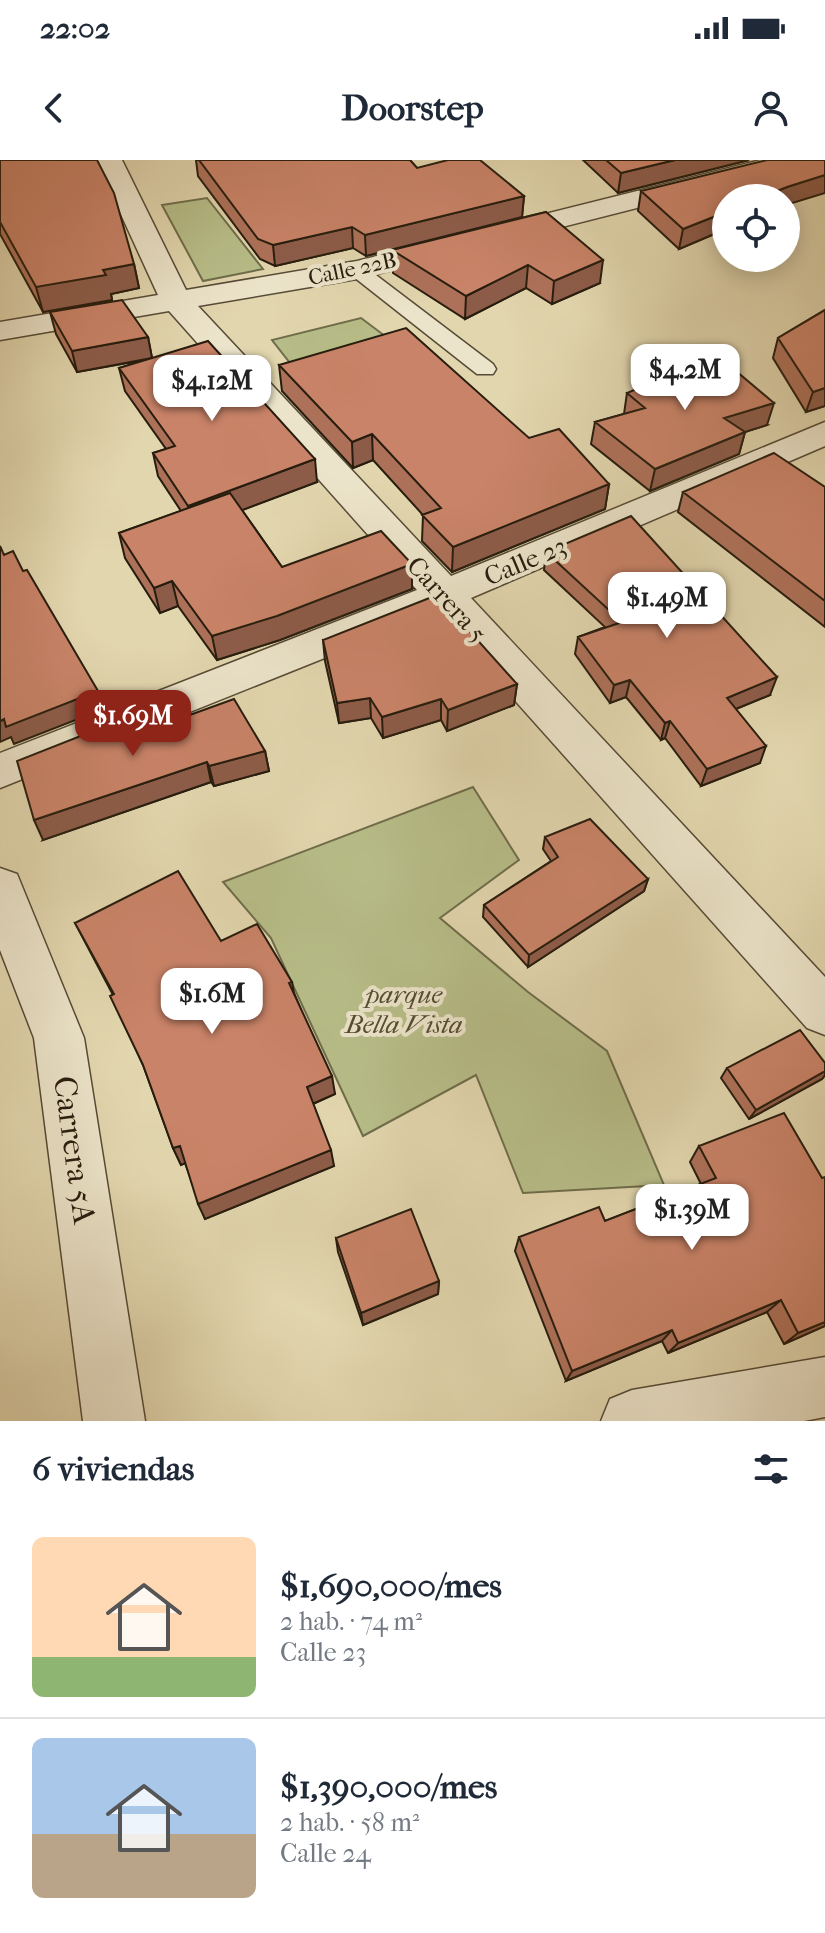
<!DOCTYPE html>
<html lang="es">
<head>
<meta charset="utf-8">
<style>
	:root { --surface:#fff; --page:#f6f6f7; --text:#1f2937; --muted:#747a83; --line:#e0e1e3; --accent:#8f2418 }
	body { margin:0; font-family:"IM FELL French Canon",serif; background:var(--page); color:var(--text); height:100vh; display:flex; flex-direction:column; font-size:30px; white-space:nowrap }
	* { box-sizing:border-box; margin:0 }
	p { font-size:26px; color:var(--muted) }
	.icon { flex:none; width:44px; height:44px; fill:none; stroke:currentColor; stroke-width:2; stroke-linecap:round; stroke-linejoin:round }
	.map { position:relative; height:1261px; overflow:hidden }
	.drawer { display:flex; flex-direction:column; background:var(--surface); flex:1 }
	.drawer>* { flex:none }
	.tools { position:absolute; left:712px; top:24px; display:grid; gap:16px }
	.tools a { display:grid; place-items:center; width:88px; height:88px; border-radius:50%; background:var(--surface); box-shadow:0 4px 20px #0003; font-size:40px }
	.price { position:absolute; translate:-50% -68px; padding:0 18px; border-radius:16px; background:#fff; color:#222; font-size:26px; line-height:52px; filter:drop-shadow(0 2px 4px #0008) }
	.price::after { content:''; position:absolute; left:50%; top:48px; width:24px; height:18px; margin-left:-12px; background:inherit; clip-path:polygon(0 0,100% 0,50% 100%) }
	.price.selected { background:var(--accent); color:#fff }
	ul { padding:0; list-style:none }
	li { display:flex; align-items:center; gap:24px; height:200px; padding:0 32px }
	li+li { border-top:2px solid var(--line) }
	li span { display:grid; place-items:center; flex:none; width:224px; height:160px; border-radius:12px; color:#555 }
	li>.icon { margin-inline-start:auto }
	span .icon { width:96px; height:96px; fill:#fffc; stroke-width:1 }
	li b { font-size:34px }
	h2 { display:flex; justify-content:space-between; align-items:center; height:96px; padding:0 32px; font-size:34px }
	.status { display:flex; justify-content:space-between; align-items:center; height:56px; padding:0 40px; background:var(--surface); direction:ltr }
	.status svg { height:22px; fill:currentColor }
	header { display:flex; justify-content:space-between; align-items:center; height:104px; padding:0 32px; background:var(--surface); font-size:36px; font-weight:700 }
	.map>svg:first-child { display:block }
	.green { fill:#b7bd88; stroke:#6f6d4b; stroke-width:2 }
	.lines { fill:none; stroke-linecap:round; stroke-linejoin:round }
	.lane-casing { stroke:#564b36; stroke-width:3 }
	.street-casing { stroke:#564b36; stroke-width:3 }
	.lane { fill:#ece4ca; fill-rule:evenodd }
	.street { fill:#ece4ca; fill-rule:evenodd }
	.wall { fill:#ad7159; stroke:#271d0e; stroke-width:2 }
	.shaded-wall { fill:#8d5c49; stroke:#271d0e; stroke-width:2 }
	.building { fill:#c98368; stroke:#271d0e; stroke-width:2 }
	.labels { text-anchor:middle; stroke-width:8; stroke-linejoin:round; paint-order:stroke }
	.far-street-label { font-size:22px; fill:#271d0e; stroke:#ece4ca }
	.street-label { font-size:26px; fill:#271d0e; stroke:#ece4ca }
	.park-label { font-size:26px; font-style:italic; fill:#524d33; stroke:#ece4ca }
	.near-street-label { font-size:32px; fill:#271d0e; stroke:#ece4ca }
</style>
</head>
<body>
<div class="status"><b>22:02</b><svg viewBox="0 0 49 12"><path d="M0 12V9h3v3zM5 12V6h3v6zM10 12V3h3v9zM15 12V0h3v12zM26 1h20v11H26zM47 4h2v5h-2z"/></svg></div>
<header><svg class="icon" aria-label="back" viewBox="0 0 24 24"><path d="M15 5l-7 7 7 7"/></svg>Doorstep<svg class="icon" aria-label="person" viewBox="0 0 24 24"><circle cx="12" cy="8" r="4"/><path d="M4 21q1-7 8-7t8 7"/></svg></header>
<div class="map">
<svg width="825" height="1261" viewBox="0 0 825 1261">
	<rect width="100%" height="100%" fill="#e2d6ae"/>
	<filter id="stains"><feTurbulence type="fractalNoise" baseFrequency=".0025" numOctaves="4"/><feColorMatrix values="0 0 0 0 .2 0 0 0 0 .09 0 0 0 0 .02 0 0 0 .5 -.17"/></filter>
	<radialGradient id="worn" r=".72"><stop offset=".6" stop-color="#630" stop-opacity="0"/><stop offset="1" stop-color="#630" stop-opacity=".3"/></radialGradient>
	<path class="green" d="M 207,38 L 263,109 L 203,121 L 162,45 Z
		M 361,158 L 401,188 L 301,217 L 272,180 Z
		M 473,627 L 519,700 L 440,758 L 528,832 L 607,891 L 664,1025 L 523,1033 L 476,915 L 363,976 L 271,778 L 223,722 Z"/>
	<g class="lines">
		<g class="lane-casing">
			<path id="lane" d="M 357,104 L 364,106 L 493,204 L 496,209 L 493,214 L 477,214 L 350,114 L 347,110 Z"/>
		</g>
		<g class="street-casing">
			<path id="street" d="M 96,0 L 122,0 L 186,130 L 357,101 L 761,0 L 806,0 L 802,6 L 357,119 L 198,146 L 451,416 L 825,262 L 825,286 L 471,438 L 825,817 L 825,875 L 807,868 L 437,453 L 0,628 L 0,593 L 417,430 L 169,151 L 0,180 L 0,162 L 158,135 Z
				M 0,708 L 17,714 L 84,878 L 145,1261 L 83,1261 L 34,878 L 0,790 Z
				M 825,1197 L 825,1257 L 804,1261 L 601,1261 L 610,1239 L 632,1230 Z"/>
		</g>
		<use href="#lane" class="lane"/>
		<use href="#street" class="street"/>
	</g>
	<path class="wall" d="M 0,0 L 134,104 L 139,128 L 111,134 L 112,140 L 43,152 L 0,74 Z
		M 196,0 L 410,0 L 417,8 L 524,36 L 522,57 L 366,96 L 353,88 L 275,106 L 260,99 L 198,16 Z
		M 583,0 L 749,0 L 618,33 Z
		M 641,31 L 726,38 L 726,69 L 679,89 L 638,51 Z
		M 546,52 L 600,123 L 552,144 L 526,128 L 465,159 L 393,113 L 392,90 Z
		M 825,150 L 825,246 L 806,252 L 773,198 L 778,178 Z
		M 50,152 L 148,177 L 152,198 L 317,322 L 242,350 L 282,407 L 412,429 L 280,480 L 217,500 L 178,446 L 160,453 L 125,398 L 119,373 L 181,351 L 158,316 L 153,293 L 166,289 L 125,231 L 119,208 L 151,199 L 77,212 L 56,174 Z
		M 279,205 L 529,278 L 609,324 L 605,349 L 452,412 L 422,381 L 423,355 L 373,300 L 353,308 L 282,231 Z
		M 627,233 L 767,265 L 745,272 L 739,294 L 650,331 L 591,284 L 595,262 L 624,254 Z
		M 825,327 L 825,467 L 678,352 L 683,332 Z
		M 546,392 L 770,535 L 736,549 L 760,603 L 701,626 L 665,578 L 661,580 L 626,537 L 610,543 L 575,494 L 578,477 L 605,467 L 544,410 Z
		M 323,480 L 517,524 L 514,545 L 447,571 L 441,560 L 383,578 L 371,558 L 339,563 L 325,501 Z
		M 126,578 L 265,591 L 269,611 L 214,626 L 211,622 L 43,680 Z
		M 545,677 L 648,719 L 644,731 L 528,807 L 483,757 L 484,745 L 551,701 L 543,689 Z
		M 75,763 L 221,781 L 292,822 L 294,833 L 335,934 L 313,944 L 334,1006 L 205,1059 L 185,1003 L 181,1005 L 173,988 L 143,905 L 113,835 Z
		M 825,903 L 825,915 L 822,919 L 749,959 L 721,918 L 727,908 Z
		M 699,986 L 825,1166 L 784,1184 L 767,1152 L 668,1193 L 662,1181 L 566,1221 L 515,1091 L 519,1077 L 605,1061 L 701,1024 L 690,1002 Z
		M 336,1078 L 439,1121 L 438,1134 L 363,1165 L 338,1092 Z"/>
	<path class="shaded-wall" d="M 675,0 L 749,0 L 618,33 L 621,13 Z
		M 825,15 L 825,33 L 786,45 L 786,38 L 760,38 L 787,27 Z
		M 524,36 L 522,57 L 366,96 L 365,75 Z
		M 726,52 L 726,69 L 679,89 L 683,69 Z
		M 352,67 L 353,88 L 275,106 L 273,85 Z
		M 603,100 L 600,123 L 552,144 L 554,121 Z
		M 134,104 L 139,128 L 111,134 L 112,140 L 43,152 L 36,127 L 103,110 Z
		M 528,105 L 526,128 L 465,159 L 466,136 Z
		M 148,177 L 152,198 L 77,212 L 72,191 Z
		M 825,228 L 825,246 L 806,252 L 813,232 Z
		M 774,243 L 767,265 L 719,280 L 724,258 Z
		M 745,272 L 739,294 L 650,331 L 655,309 Z
		M 372,274 L 373,300 L 353,308 L 352,282 Z
		M 315,299 L 317,322 L 192,369 L 188,346 Z
		M 609,324 L 605,349 L 452,412 L 453,387 Z
		M 412,404 L 412,429 L 280,480 L 217,500 L 212,476 Z
		M 172,421 L 178,446 L 160,453 L 154,428 Z
		M 777,517 L 770,535 L 721,555 L 727,538 Z
		M 630,520 L 626,537 L 610,543 L 614,525 Z
		M 517,524 L 514,545 L 447,571 L 448,550 Z
		M 98,531 L 104,549 L 14,584 L 11,577 L 0,582 L 0,561 Z
		M 370,538 L 371,558 L 339,563 L 337,543 Z
		M 441,539 L 441,560 L 383,578 L 382,557 Z
		M 670,561 L 665,578 L 661,580 L 665,563 Z
		M 766,586 L 760,603 L 701,626 L 707,609 Z
		M 265,591 L 269,611 L 214,626 L 209,606 Z
		M 207,602 L 211,622 L 43,680 L 34,660 Z
		M 648,719 L 644,731 L 528,807 L 529,795 Z
		M 825,911 L 825,915 L 822,919 L 749,959 L 756,950 Z
		M 332,916 L 335,934 L 310,945 L 307,927 Z
		M 180,986 L 188,1002 L 181,1005 L 173,988 Z
		M 331,990 L 334,1006 L 205,1059 L 198,1044 Z
		M 439,1121 L 438,1134 L 363,1165 L 361,1153 Z
		M 781,1140 L 767,1152 L 668,1193 L 678,1183 Z
		M 825,1162 L 825,1166 L 784,1184 L 798,1173 Z
		M 672,1170 L 662,1181 L 566,1221 L 572,1211 Z"/>
	<path class="building" d="M 0,0 L 97,0 L 114,33 L 134,104 L 103,110 L 106,115 L 36,127 L 0,62 Z
		M 199,0 L 410,0 L 417,8 L 448,0 L 480,0 L 524,36 L 365,75 L 352,67 L 273,85 L 258,79 Z
		M 606,0 L 675,0 L 621,13 Z
		M 767,0 L 825,0 L 825,15 L 787,27 L 760,38 L 726,38 L 726,52 L 683,69 L 641,31 Z
		M 546,52 L 603,100 L 554,121 L 528,105 L 466,136 L 392,90 Z
		M 122,140 L 148,177 L 72,191 L 50,152 Z
		M 825,150 L 825,228 L 813,232 L 778,178 Z
		M 406,168 L 529,278 L 559,269 L 609,324 L 453,387 L 422,355 L 441,348 L 372,274 L 352,282 L 279,205 Z
		M 208,181 L 315,299 L 188,346 L 153,293 L 175,286 L 119,208 Z
		M 717,195 L 774,243 L 724,258 L 745,272 L 655,309 L 595,262 L 645,248 L 627,233 Z
		M 774,293 L 825,327 L 825,441 L 683,332 Z
		M 230,333 L 282,407 L 381,371 L 412,404 L 277,456 L 212,476 L 172,421 L 154,428 L 119,373 Z
		M 631,356 L 777,517 L 727,538 L 766,586 L 707,609 L 670,561 L 665,563 L 630,520 L 614,525 L 578,477 L 622,462 L 546,392 Z
		M 0,386 L 4,395 L 13,391 L 23,411 L 27,410 L 98,531 L 6,567 L 4,559 L 0,561 Z
		M 437,435 L 517,524 L 448,550 L 441,539 L 382,557 L 370,538 L 337,543 L 323,480 Z
		M 234,539 L 265,591 L 209,606 L 207,602 L 34,660 L 17,601 L 116,562 L 126,578 Z
		M 590,659 L 648,719 L 529,795 L 484,745 L 558,697 L 545,677 Z
		M 178,711 L 221,781 L 257,764 L 292,822 L 289,823 L 332,916 L 307,927 L 331,990 L 198,1044 L 180,986 L 173,988 L 143,905 L 110,836 L 114,834 L 75,763 Z
		M 800,870 L 825,903 L 825,911 L 756,950 L 727,908 Z
		M 784,953 L 822,1018 L 825,1017 L 825,1162 L 798,1173 L 781,1140 L 678,1183 L 672,1170 L 572,1211 L 519,1077 L 599,1047 L 605,1061 L 716,1018 L 699,986 Z
		M 411,1049 L 439,1121 L 361,1153 L 336,1078 Z"/>
	<g class="labels">
		<g class="far-street-label">
			<text transform="translate(352 108) rotate(-12)" y="8">Calle 22B</text>
		</g>
		<g class="street-label">
			<text transform="translate(525 401) rotate(-23)" y="9">Calle 23</text>
			<text transform="translate(447 439) rotate(48)" y="9">Carrera 5</text>
		</g>
		<g class="park-label">
			<text x="404" y="843">parque<tspan x="404" dy="30">Bella Vista</tspan></text>
		</g>
		<g class="near-street-label">
			<text transform="translate(75 990) rotate(82)" y="11">Carrera 5A</text>
		</g>
	</g>
	<rect width="100%" height="100%" filter="url(#stains)"/>
	<rect width="100%" height="100%" fill="url(#worn)"/>
</svg>
<div class="tools">
<a><svg class="icon" aria-label="locate" viewBox="0 0 24 24"><circle cx="12" cy="12" r="6"/><path d="M12 2v4M12 18v4M2 12h4M18 12h4"/></svg></a>
</div>
<b class="price" style="left:685px;top:252px">$4.2M</b>
<b class="price" style="left:212px;top:263px">$4.12M</b>
<b class="price" style="left:667px;top:480px">$1.49M</b>
<b class="price selected" style="left:133px;top:598px">$1.69M</b>
<b class="price" style="left:212px;top:876px">$1.6M</b>
<b class="price" style="left:692px;top:1092px">$1.39M</b>
</div>
<section class="drawer">
<h2>6 viviendas<svg class="icon" aria-label="filters" viewBox="0 0 24 24"><path d="M4 7h16M4 17h16"/><circle cx="9" cy="7" r="2"/><circle cx="15" cy="17" r="2"/></svg></h2>
<ul>
<li><span style="background:linear-gradient(#ffd9b3 75%,#8fb573 0)"><svg class="icon" aria-label="home" viewBox="0 0 24 24"><path d="M3 11l9-7 9 7M6 9v11h12V9"/></svg></span><div><b>$1,690,000/mes</b><p>2 hab. · 74 m²</p><p>Calle 23</p></div></li>
<li><span style="background:linear-gradient(#a9c7e8 60%,#b9a48a 0)"><svg class="icon" aria-label="home" viewBox="0 0 24 24"><path d="M3 11l9-7 9 7M6 9v11h12V9"/></svg></span><div><b>$1,390,000/mes</b><p>2 hab. · 58 m²</p><p>Calle 24</p></div></li>
</ul>
</section>
</body>
</html>
